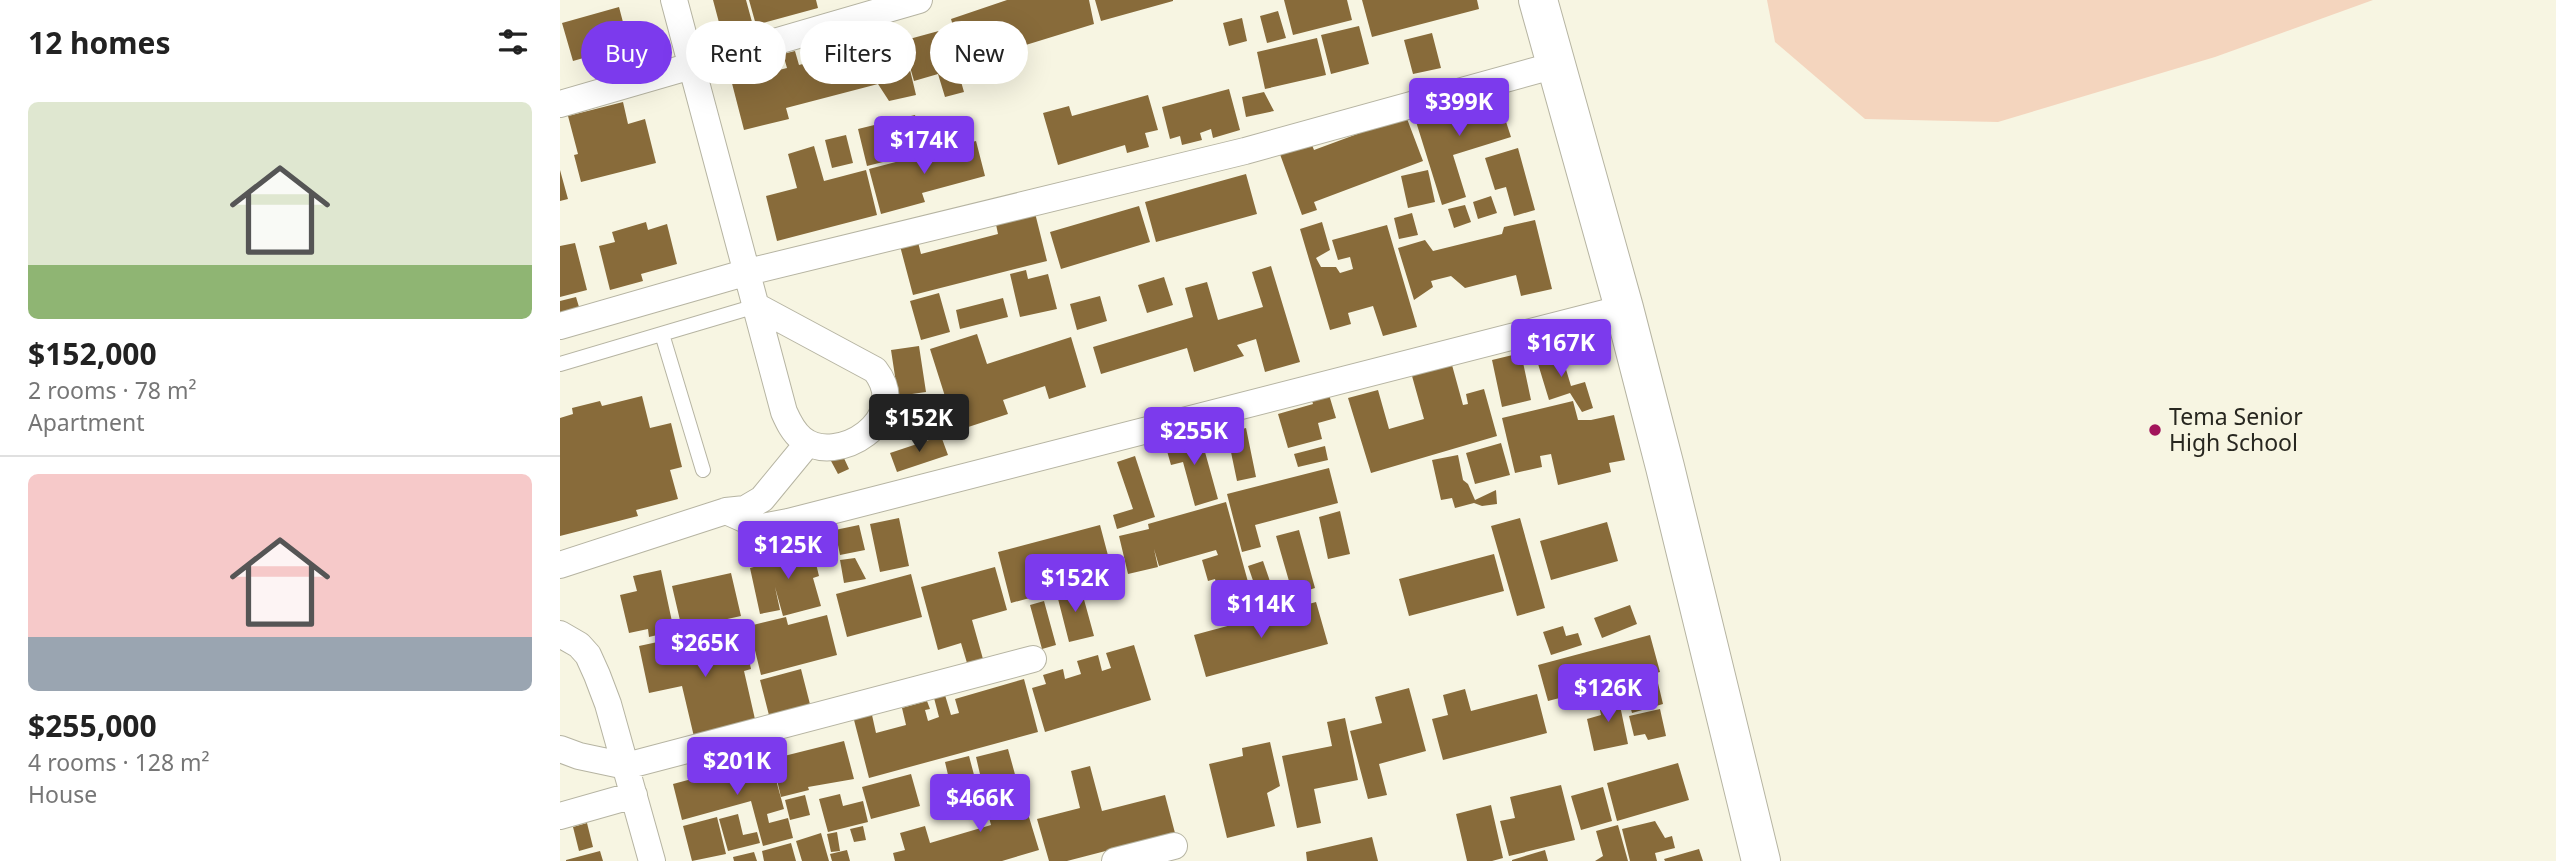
<!DOCTYPE html>
<html lang="en">
<head>
<meta charset="utf-8">
<style>
	:root { --surface:#fff; --page:#f6f6f6; --text:#222; --muted:#767676; --line:#e0e0e0; --accent:#7c3aed }
	body { margin:0; font-family:"Noto Sans",sans-serif; background:var(--page); color:var(--text); height:100vh; display:flex; flex-direction:column; font-size:26px; white-space:nowrap }
	* { box-sizing:border-box; margin:0 }
	p { font-size:23px; color:var(--muted) }
	.icon { flex:none; width:38px; height:38px; fill:none; stroke:currentColor; stroke-width:2; stroke-linecap:round; stroke-linejoin:round }
	.map { position:relative; flex:1; overflow:hidden }
	.sheet { display:flex; flex-direction:column; background:var(--surface); width:560px }
	.sheet>* { flex:none }
	.hud { position:absolute; left:21px; top:21px; width:665px; height:63px; display:flex; gap:14px }
	.price { position:absolute; translate:-50% -60px; padding:0 16px; border-radius:7px; background:var(--accent); color:#fff; font-size:23px; line-height:46px; filter:drop-shadow(0 2px 4px #0008) }
	.price::after { content:''; position:absolute; left:50%; top:42px; width:21px; height:16px; margin-left:-10px; background:inherit; clip-path:polygon(0 0,100% 0,50% 100%) }
	.price.active { background:#222; color:#fff }
	ul { padding:0; list-style:none }
	li { display:grid; align-content:center; gap:14px; height:371px; padding:0 28px }
	li+li { border-top:2px solid var(--line) }
	li span { display:grid; place-items:center; height:217px; border-radius:10px; color:#555 }
	li>.icon { margin-inline-start:auto }
	span .icon { width:126px; height:126px; fill:#fffc; stroke-width:1 }
	li b { font-size:30px }
	h2 { display:flex; justify-content:space-between; align-items:center; height:84px; padding:0 28px; font-size:30px }
	.pill { padding:0 24px; border-radius:32px; background:var(--surface); box-shadow:0 7px 28px #0002; font-size:24px; line-height:63px }
	.pill.active { background:var(--accent); color:#fff }
	main { display:flex; flex:1; min-height:0 }
	.map>svg:first-child { display:block }
	.green { fill:#f4d5be }
	.building { fill:#886b3a }
	.lines { fill:none; stroke-linecap:round; stroke-linejoin:round }
	.lane-casing { stroke:#b6b4a2; stroke-width:16 }
	.street-casing { stroke:#b6b4a2; stroke-width:28 }
	.secondary-casing { stroke:#b6b4a2; stroke-width:40 }
	.lane { stroke:#fff; stroke-width:14 }
	.street { stroke:#fff; stroke-width:26 }
	.secondary { stroke:#fff; stroke-width:38 }
	.poi-dot { fill:#a2145b; stroke:#f7f5e2; stroke-width:2.5 }
	.labels { text-anchor:middle; stroke-width:5; stroke-linejoin:round; paint-order:stroke }
	.poi-label { font-size:23px; fill:#282720; stroke:#f7f5e2; text-anchor:start }
</style>
</head>
<body>
<main>
<section class="sheet">
<h2>12 homes<svg class="icon" aria-label="filters" viewBox="0 0 24 24"><path d="M4 7h16M4 17h16"/><circle cx="9" cy="7" r="2"/><circle cx="15" cy="17" r="2"/></svg></h2>
<ul>
<li><span style="background:linear-gradient(#dfe7d0 75%,#8fb573 0)"><svg class="icon" aria-label="home" viewBox="0 0 24 24"><path d="M3 11l9-7 9 7M6 9v11h12V9"/></svg></span><div><b>$152,000</b><p>2 rooms · 78 m²</p><p>Apartment</p></div></li>
<li><span style="background:linear-gradient(#f6c9c9 75%,#9aa5b1 0)"><svg class="icon" aria-label="home" viewBox="0 0 24 24"><path d="M3 11l9-7 9 7M6 9v11h12V9"/></svg></span><div><b>$255,000</b><p>4 rooms · 128 m²</p><p>House</p></div></li>
</ul>
</section>
<div class="map">
<svg width="1996" height="861" viewBox="0 0 1996 861">
	<rect width="100%" height="100%" fill="#f7f5e2"/>
	<path class="green" d="M 1207,0 L 1813,0 L 1655,57 L 1438,122 L 1305,119 L 1215,42 Z"/>
	<path class="building" d="M 153,0 L 186,0 L 192,22 L 161,30 Z
		M 189,0 L 256,0 L 258,8 L 196,25 Z
		M 447,0 L 529,0 L 534,24 L 404,64 L 391,19 Z
		M 535,0 L 613,0 L 613,1 L 541,21 Z
		M 724,0 L 787,0 L 792,20 L 733,35 Z
		M 802,0 L 917,0 L 919,9 L 812,37 Z
		M 59,7 L 69,45 L 13,61 L 2,23 Z
		M 718,11 L 726,38 L 707,43 L 700,16 Z
		M 682,18 L 687,41 L 669,46 L 663,23 Z
		M 193,24 L 196,37 L 165,45 L 162,33 Z
		M 799,26 L 809,64 L 771,74 L 761,35 Z
		M 328,29 L 332,44 L 344,45 L 342,41 L 386,29 L 404,92 L 385,97 L 378,74 L 354,81 L 346,53 L 356,95 L 329,101 L 318,84 L 226,108 L 229,119 L 184,130 L 167,64 L 205,53 L 211,72 L 227,68 L 223,54 L 235,51 L 239,65 L 299,49 L 296,37 Z
		M 872,33 L 881,68 L 853,74 L 844,40 Z
		M 757,38 L 766,75 L 705,89 L 697,52 Z
		M 669,89 L 680,130 L 653,138 L 651,129 L 640,133 L 642,140 L 622,145 L 620,136 L 610,139 L 602,107 Z
		M 936,91 L 951,137 L 893,155 L 906,197 L 882,205 L 853,112 L 886,102 L 892,119 L 902,116 L 898,103 Z
		M 704,92 L 714,111 L 686,117 L 682,97 Z
		M 588,95 L 598,130 L 585,133 L 589,147 L 567,153 L 565,145 L 498,165 L 483,113 L 509,106 L 512,116 Z
		M 63,102 L 68,124 L 85,119 L 96,163 L 21,182 L 14,155 L 18,154 L 8,116 Z
		M 355,115 L 358,128 L 365,126 L 368,139 L 337,147 L 339,158 L 307,166 L 298,129 Z
		M 846,116 L 863,161 L 754,202 L 757,210 L 742,215 L 717,146 L 748,135 L 754,150 Z
		M 286,135 L 293,163 L 272,168 L 265,140 Z
		M 416,141 L 425,176 L 362,193 L 365,202 L 321,214 L 309,169 Z
		M 254,146 L 264,181 L 306,170 L 317,215 L 217,241 L 206,196 L 237,188 L 228,154 Z
		M 958,148 L 975,210 L 954,216 L 946,187 L 935,190 L 925,158 Z
		M 0,170 L 8,199 L 0,201 Z
		M 868,170 L 875,202 L 848,208 L 841,176 Z
		M 686,174 L 697,214 L 596,242 L 585,202 Z
		M 931,196 L 937,213 L 918,219 L 913,202 Z
		M 473,205 L 487,261 L 353,295 L 340,246 L 358,242 L 361,254 L 438,234 L 434,215 Z
		M 905,205 L 911,222 L 894,228 L 888,209 Z
		M 579,206 L 590,242 L 501,269 L 490,232 Z
		M 852,213 L 858,235 L 839,239 L 834,218 Z
		M 975,220 L 992,289 L 961,296 L 956,275 L 905,288 L 891,276 L 871,281 L 873,287 L 854,300 L 838,248 L 865,240 L 873,251 L 942,234 L 944,227 Z
		M 86,222 L 88,230 L 107,224 L 117,264 L 81,274 L 83,281 L 50,290 L 39,246 L 55,242 L 52,232 Z
		M 762,222 L 770,250 L 756,258 L 761,267 L 776,267 L 780,273 L 793,269 L 790,257 L 778,260 L 772,240 L 827,225 L 857,327 L 823,336 L 813,306 L 788,313 L 791,324 L 770,330 L 740,229 Z
		M 15,243 L 27,290 L 0,297 L 0,246 Z
		M 711,266 L 740,362 L 705,372 L 696,339 L 677,345 L 684,356 L 634,372 L 627,348 L 541,374 L 533,347 L 633,317 L 625,288 L 647,282 L 658,320 L 703,307 L 692,272 Z
		M 466,270 L 468,279 L 488,274 L 497,309 L 460,317 L 450,274 Z
		M 604,277 L 613,305 L 587,313 L 578,285 Z
		M 379,293 L 390,332 L 361,340 L 350,301 Z
		M 540,296 L 547,321 L 517,330 L 510,304 Z
		M 16,297 L 19,307 L 0,313 L 0,301 Z
		M 443,298 L 448,317 L 400,329 L 396,310 Z
		M 417,334 L 427,364 L 511,337 L 526,387 L 489,399 L 485,386 L 443,400 L 448,414 L 396,431 L 370,349 Z
		M 359,346 L 366,392 L 338,396 L 331,350 Z
		M 999,346 L 1011,386 L 1025,382 L 1033,408 L 1022,412 L 1010,393 L 989,400 L 975,354 Z
		M 961,353 L 971,400 L 942,407 L 932,360 Z
		M 892,365 L 903,405 L 908,404 L 906,394 L 924,389 L 937,436 L 811,473 L 788,398 L 818,390 L 829,429 L 864,419 L 852,376 Z
		M 767,388 L 776,418 L 758,423 L 762,439 L 728,448 L 718,414 L 753,404 L 750,394 Z
		M 82,396 L 90,428 L 111,423 L 122,467 L 110,470 L 118,499 L 76,510 L 78,516 L 0,536 L 0,418 L 13,414 L 12,408 L 40,401 L 42,406 Z
		M 1013,401 L 1018,420 L 1031,420 L 1054,415 L 1065,460 L 1049,463 L 1051,472 L 998,485 L 991,454 L 980,456 L 982,467 L 955,473 L 942,418 Z
		M 686,428 L 696,477 L 677,481 L 667,433 Z
		M 640,434 L 658,499 L 635,506 L 623,462 L 611,465 L 605,444 Z
		M 381,436 L 388,455 L 337,472 L 330,453 Z
		M 941,443 L 950,475 L 915,484 L 906,453 Z
		M 765,446 L 768,460 L 738,467 L 734,454 Z
		M 898,455 L 903,480 L 908,484 L 915,500 L 936,490 L 937,504 L 922,506 L 914,503 L 895,508 L 892,498 L 881,500 L 872,460 Z
		M 283,456 L 289,469 L 278,474 L 271,461 Z
		M 575,456 L 595,517 L 557,529 L 553,515 L 573,509 L 557,462 Z
		M 769,468 L 778,503 L 695,525 L 701,547 L 682,552 L 667,494 Z
		M 666,502 L 693,600 L 663,608 L 655,579 L 648,581 L 642,560 L 658,555 L 656,550 L 599,566 L 594,549 L 598,567 L 568,574 L 559,536 L 589,529 L 588,524 Z
		M 780,511 L 790,554 L 768,559 L 759,517 Z
		M 339,518 L 349,566 L 320,572 L 310,524 Z
		M 960,518 L 985,608 L 957,616 L 931,526 Z
		M 1047,522 L 1058,561 L 991,580 L 980,541 Z
		M 299,525 L 305,550 L 280,555 L 275,530 Z
		M 540,525 L 550,563 L 485,580 L 488,593 L 451,603 L 438,552 Z
		M 739,530 L 755,588 L 733,595 L 716,536 Z
		M 250,539 L 259,576 L 253,578 L 261,606 L 223,616 L 215,587 L 220,610 L 200,614 L 190,568 L 209,563 L 210,566 L 222,563 L 218,547 Z
		M 934,554 L 944,591 L 849,616 L 839,579 Z
		M 295,558 L 306,579 L 284,583 L 280,560 Z
		M 703,561 L 714,593 L 699,598 L 688,566 Z
		M 435,567 L 447,610 L 412,620 L 423,659 L 407,663 L 401,643 L 378,650 L 361,587 Z
		M 101,570 L 114,631 L 89,637 L 88,629 L 69,633 L 60,595 L 77,591 L 73,576 Z
		M 171,573 L 181,616 L 122,629 L 112,586 Z
		M 351,574 L 362,617 L 287,637 L 276,594 Z
		M 520,585 L 534,636 L 509,642 L 496,591 Z
		M 484,601 L 496,645 L 482,649 L 470,605 Z
		M 756,602 L 768,644 L 646,677 L 634,635 Z
		M 1070,605 L 1077,624 L 1042,638 L 1034,618 Z
		M 267,615 L 277,655 L 201,675 L 189,626 L 226,617 L 228,625 Z
		M 181,624 L 191,669 L 184,671 L 197,728 L 135,741 L 122,686 L 89,693 L 79,646 Z
		M 1003,626 L 1006,636 L 1018,633 L 1022,645 L 991,655 L 983,632 Z
		M 1090,635 L 1100,672 L 988,701 L 978,665 Z
		M 574,645 L 591,700 L 485,732 L 472,688 L 486,684 L 483,675 L 503,669 L 505,679 L 521,674 L 517,661 L 538,655 L 542,671 L 551,668 L 546,653 Z
		M 241,669 L 253,716 L 212,727 L 200,680 Z
		M 464,679 L 478,732 L 309,778 L 294,720 L 312,715 L 316,733 L 346,725 L 342,708 L 367,701 L 370,709 L 365,710 L 368,721 L 379,717 L 374,698 L 385,695 L 391,715 L 399,713 L 395,699 Z
		M 1097,679 L 1103,704 L 1072,713 L 1065,688 Z
		M 849,688 L 866,751 L 819,764 L 827,795 L 808,799 L 790,731 L 822,723 L 815,697 Z
		M 905,689 L 911,711 L 977,694 L 987,733 L 883,760 L 872,719 L 888,715 L 883,695 Z
		M 1057,691 L 1068,744 L 1034,751 L 1027,719 L 1041,715 L 1037,695 Z
		M 1100,709 L 1106,736 L 1088,740 L 1085,734 L 1074,736 L 1069,716 Z
		M 785,718 L 798,780 L 754,789 L 761,823 L 737,828 L 722,756 L 772,746 L 767,722 Z
		M 284,741 L 294,779 L 248,787 L 249,790 L 221,797 L 212,759 Z
		M 710,742 L 720,786 L 707,793 L 715,826 L 667,838 L 649,764 L 683,756 L 682,748 Z
		M 448,749 L 456,778 L 423,787 L 416,757 Z
		M 409,756 L 417,786 L 392,792 L 385,762 Z
		M 210,758 L 224,809 L 207,814 L 209,823 L 228,818 L 233,838 L 203,846 L 191,801 L 122,820 L 113,784 Z
		M 1118,763 L 1129,800 L 1057,821 L 1047,783 Z
		M 530,766 L 542,811 L 605,795 L 615,833 L 507,861 L 489,861 L 477,819 L 520,808 L 511,771 Z
		M 351,774 L 360,806 L 311,819 L 302,787 Z
		M 458,781 L 479,850 L 442,861 L 335,861 L 333,853 L 345,850 L 340,833 L 365,826 L 370,843 L 431,825 L 422,791 Z
		M 1001,785 L 1015,840 L 949,856 L 940,821 L 955,818 L 950,797 Z
		M 1043,787 L 1052,821 L 1021,830 L 1011,796 Z
		M 280,794 L 283,806 L 303,801 L 308,822 L 268,832 L 259,799 Z
		M 245,795 L 250,815 L 230,820 L 225,800 Z
		M 931,805 L 943,858 L 932,861 L 907,861 L 896,814 Z
		M 178,814 L 183,835 L 197,832 L 200,843 L 168,851 L 159,819 Z
		M 157,817 L 166,854 L 132,861 L 123,826 Z
		M 1095,821 L 1105,838 L 1112,836 L 1115,848 L 1095,853 L 1097,861 L 1070,861 L 1062,829 Z
		M 27,823 L 33,847 L 19,851 L 13,827 Z
		M 1058,825 L 1068,861 L 1035,861 L 1043,856 L 1036,831 Z
		M 303,826 L 306,840 L 294,842 L 290,829 Z
		M 277,832 L 280,851 L 271,852 L 267,834 Z
		M 261,833 L 269,861 L 242,861 L 236,841 Z
		M 812,837 L 818,861 L 747,861 L 746,852 Z
		M 231,843 L 236,861 L 204,861 L 202,851 Z
		M 1139,849 L 1143,861 L 1105,861 L 1104,859 Z
		M 287,850 L 290,861 L 272,861 L 270,854 Z
		M 985,850 L 988,861 L 952,861 L 952,860 Z
		M 40,851 L 43,861 L 6,861 L 6,860 Z
		M 194,852 L 197,861 L 174,861 L 173,857 Z"/>
	<g class="lines">
		<g class="lane-casing">
			<path id="lane" d="M 102,334 L 143,470
				M 0,364 L 196,306"/>
		</g>
		<g class="street-casing">
			<path id="street" d="M 114,0 L 224,412 C 228,421 233,432 242,439 C 276,467 354,420 315,370 L 196,306
				M 0,104 L 359,0
				M 0,326 L 188,272 L 685,151 L 996,65
				M 166,511 L 202,527 L 228,522 L 1064,308
				M 0,565 L 166,511 L 185,509 L 202,499 L 248,443
				M 0,634 L 19,645 L 28,655 L 37,675 L 48,704 L 92,861
				M 0,749 L 19,756 L 66,766 L 473,659
				M 0,816 L 74,795
				M 555,861 L 614,846"/>
		</g>
		<g class="secondary-casing">
			<path id="secondary" d="M 978,0 L 1064,308 L 1105,467 L 1201,861"/>
		</g>
		<use href="#lane" class="lane"/>
		<use href="#street" class="street"/>
		<use href="#secondary" class="secondary"/>
	</g>
	<circle class="poi-dot" cx="1595" cy="430" r="7"/>
	<g class="labels">
		<g class="poi-label">
			<text x="1609" y="425">Tema Senior<tspan x="1609" dy="26">High School</tspan></text>
		</g>
	</g>
</svg>
<b class="price" style="left:899px;top:138px">$399K</b>
<b class="price" style="left:364px;top:176px">$174K</b>
<b class="price" style="left:1001px;top:379px">$167K</b>
<b class="price active" style="left:359px;top:454px">$152K</b>
<b class="price" style="left:634px;top:467px">$255K</b>
<b class="price" style="left:228px;top:581px">$125K</b>
<b class="price" style="left:515px;top:614px">$152K</b>
<b class="price" style="left:701px;top:640px">$114K</b>
<b class="price" style="left:145px;top:679px">$265K</b>
<b class="price" style="left:1048px;top:724px">$126K</b>
<b class="price" style="left:177px;top:797px">$201K</b>
<b class="price" style="left:420px;top:834px">$466K</b>
<div class="hud">
<a class="pill active">Buy</a>
<a class="pill">Rent</a>
<a class="pill">Filters</a>
<a class="pill">New</a>
</div>
</div>
</main>
</body>
</html>
